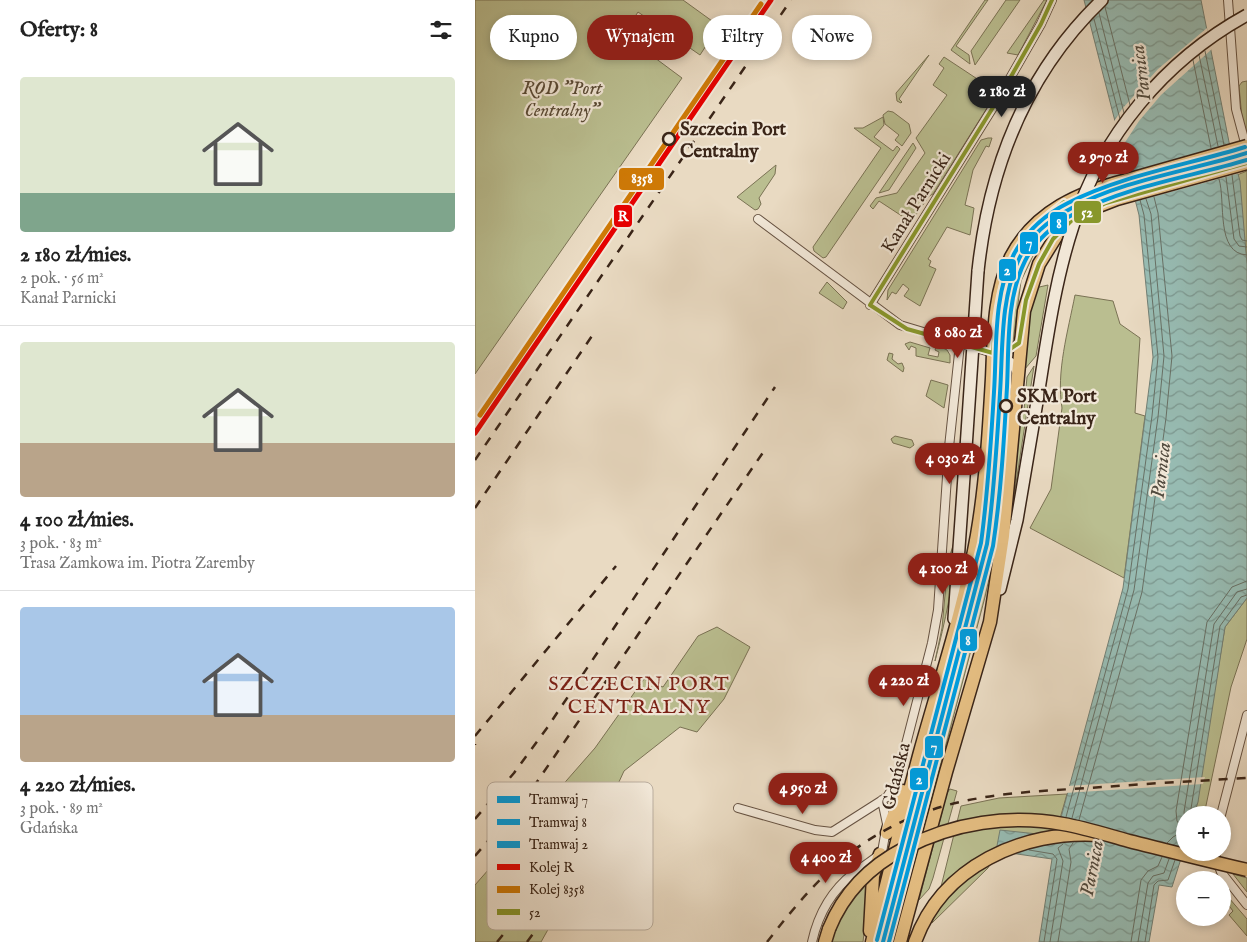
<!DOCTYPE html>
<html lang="pl">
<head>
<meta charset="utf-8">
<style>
	:root { --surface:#fff; --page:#f6f6f6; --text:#222; --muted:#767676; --line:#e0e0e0; --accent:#8f2418 }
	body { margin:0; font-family:"IM FELL English",serif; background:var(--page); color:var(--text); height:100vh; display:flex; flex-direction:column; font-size:19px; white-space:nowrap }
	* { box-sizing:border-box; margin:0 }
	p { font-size:16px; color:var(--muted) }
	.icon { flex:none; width:28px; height:28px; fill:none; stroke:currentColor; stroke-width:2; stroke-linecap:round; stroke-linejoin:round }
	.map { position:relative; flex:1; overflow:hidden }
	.sheet { display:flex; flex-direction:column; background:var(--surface); width:475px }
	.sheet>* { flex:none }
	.top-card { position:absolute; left:15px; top:15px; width:475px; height:45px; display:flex; gap:10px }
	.controls { position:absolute; left:701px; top:806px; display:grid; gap:10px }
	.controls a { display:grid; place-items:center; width:55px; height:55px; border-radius:50%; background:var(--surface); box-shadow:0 2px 8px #0003; font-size:25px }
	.price { position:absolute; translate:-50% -42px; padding:0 11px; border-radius:18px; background:var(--accent); color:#fff; font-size:16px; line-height:32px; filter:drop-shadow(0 1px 2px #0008) }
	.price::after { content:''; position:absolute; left:50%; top:30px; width:15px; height:11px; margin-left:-8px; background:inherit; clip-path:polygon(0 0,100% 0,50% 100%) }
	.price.active { background:#222; color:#fff }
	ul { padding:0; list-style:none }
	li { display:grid; align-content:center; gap:10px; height:265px; padding:0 20px }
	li+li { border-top:1px solid var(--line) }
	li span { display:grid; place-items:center; height:155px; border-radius:5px; color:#555 }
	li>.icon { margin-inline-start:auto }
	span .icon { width:90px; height:90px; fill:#fffc; stroke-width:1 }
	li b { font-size:21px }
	h2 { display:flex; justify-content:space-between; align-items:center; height:60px; padding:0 20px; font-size:21px }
	.tag { padding:0 18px; border-radius:22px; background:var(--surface); box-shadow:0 2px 8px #0003; font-size:18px; line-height:45px }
	.tag.active { background:var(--accent); color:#fff }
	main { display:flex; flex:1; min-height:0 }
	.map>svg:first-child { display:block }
	.green { fill:#babe90; stroke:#7a7254 }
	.water { fill:url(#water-waves); stroke:#727f74 }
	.pier { fill:#e9dac2 }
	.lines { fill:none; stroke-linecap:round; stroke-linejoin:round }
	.shore { stroke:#687065; stroke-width:1 }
	.street-casing { stroke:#665242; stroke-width:10 }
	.secondary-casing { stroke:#3a2518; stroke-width:14 }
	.primary-casing { stroke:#3a2518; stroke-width:15 }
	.street { stroke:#f1e7d7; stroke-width:8 }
	.secondary { stroke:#f1e7d7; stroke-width:11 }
	.primary { stroke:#e4bd81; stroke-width:12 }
	.rail { stroke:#3a2518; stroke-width:2.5; stroke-dasharray:9 9; stroke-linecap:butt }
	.secondary-bridge-casing { stroke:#3a2518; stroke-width:14; stroke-linecap:butt }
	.primary-bridge-casing { stroke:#3a2518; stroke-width:15; stroke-linecap:butt }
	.secondary-bridge { stroke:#f1e7d7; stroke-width:11 }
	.primary-bridge { stroke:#e4bd81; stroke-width:12 }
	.bus-1-casing { stroke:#f1e7d7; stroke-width:8 }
	.bus-1 { stroke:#88972b; stroke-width:4 }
	.rail-1-casing { stroke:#f1e7d7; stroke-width:9 }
	.rail-2-casing { stroke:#f1e7d7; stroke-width:9 }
	.rail-1 { stroke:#e50000; stroke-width:5 }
	.rail-2 { stroke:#ce7906; stroke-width:5 }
	.tram-1-casing { stroke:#f1e7d7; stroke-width:8 }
	.tram-2-casing { stroke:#f1e7d7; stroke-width:8 }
	.tram-3-casing { stroke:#f1e7d7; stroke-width:8 }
	.tram-1 { stroke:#009cdd; stroke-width:4 }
	.tram-2 { stroke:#009cdd; stroke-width:4 }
	.tram-3 { stroke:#009cdd; stroke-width:4 }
	.stop-dot { fill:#f1e7d7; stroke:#3a2518; stroke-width:2.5 }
	.labels { text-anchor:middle; stroke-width:4.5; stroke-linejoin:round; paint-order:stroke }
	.park-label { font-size:19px; font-style:italic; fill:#5a4b36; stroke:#f1e7d7 }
	.stop-label { font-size:19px; font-weight:bold; fill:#3a2518; stroke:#f1e7d7; text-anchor:start }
	.street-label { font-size:19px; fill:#3a2518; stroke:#f1e7d7 }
	.water-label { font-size:20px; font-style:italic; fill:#514a3e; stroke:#f1e7d7 }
	.neighbourhood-label { font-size:20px; letter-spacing:1px; fill:#7a1f14; stroke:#f1e7d7 }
	.key { fill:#f1e7d7; stroke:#baad9e; stroke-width:1 }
	.key-label { font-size:14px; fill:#3a2518 }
	.line-badge { stroke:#f1e7d7; stroke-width:2 }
	.badge-label { font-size:14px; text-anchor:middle; font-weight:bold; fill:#fff }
</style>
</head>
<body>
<main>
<section class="sheet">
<h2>Oferty: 8<svg class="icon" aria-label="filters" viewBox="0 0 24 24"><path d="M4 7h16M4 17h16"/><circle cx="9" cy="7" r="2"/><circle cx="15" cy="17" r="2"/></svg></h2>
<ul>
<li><span style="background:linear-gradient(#dfe7d0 75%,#7fa58c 0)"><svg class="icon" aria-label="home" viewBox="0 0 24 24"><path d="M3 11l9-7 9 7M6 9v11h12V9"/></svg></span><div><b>2 180 zł/mies.</b><p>2 pok. · 56 m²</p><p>Kanał Parnicki</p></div></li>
<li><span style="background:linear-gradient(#dfe7d0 65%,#b9a48a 0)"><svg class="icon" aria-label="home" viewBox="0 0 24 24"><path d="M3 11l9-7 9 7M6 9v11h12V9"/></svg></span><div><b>4 100 zł/mies.</b><p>3 pok. · 83 m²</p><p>Trasa Zamkowa im. Piotra Zaremby</p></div></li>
<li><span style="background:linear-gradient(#a9c7e8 70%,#b9a48a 0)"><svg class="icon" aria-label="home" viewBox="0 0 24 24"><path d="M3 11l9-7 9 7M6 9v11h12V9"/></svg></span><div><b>4 220 zł/mies.</b><p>3 pok. · 89 m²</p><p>Gdańska</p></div></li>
</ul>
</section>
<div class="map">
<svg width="772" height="942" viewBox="0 0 772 942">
	<defs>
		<pattern id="water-waves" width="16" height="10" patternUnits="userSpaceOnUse" patternTransform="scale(1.25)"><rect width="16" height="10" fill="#97bbb2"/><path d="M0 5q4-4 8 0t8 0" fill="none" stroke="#7c9890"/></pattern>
	</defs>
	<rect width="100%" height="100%" fill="#e9dac2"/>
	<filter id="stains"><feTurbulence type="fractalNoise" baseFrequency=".004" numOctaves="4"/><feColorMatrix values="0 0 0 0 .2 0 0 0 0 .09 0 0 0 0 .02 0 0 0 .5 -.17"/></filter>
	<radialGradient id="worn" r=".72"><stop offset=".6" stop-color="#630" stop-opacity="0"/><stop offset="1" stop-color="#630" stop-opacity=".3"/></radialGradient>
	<path class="green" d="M 0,0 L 208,0 L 244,26 L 225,55 L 163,12 L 157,21 L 147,20 L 141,29 L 207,78 L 0,374 Z
		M 510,0 L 513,0 L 481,46 L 494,55 L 495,64 L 476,50 Z
		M 531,0 L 545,0 L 500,65 L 496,51 Z
		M 569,0 L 572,0 L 543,55 L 532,53 Z
		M 454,55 L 424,99 L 427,102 L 426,103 L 422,101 L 421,93 Z
		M 469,57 L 522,92 L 458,194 L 454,196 L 436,222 L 404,201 L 398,209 L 395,206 L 401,198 L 422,193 L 450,153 L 441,138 L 472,95 L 458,85 L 469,68 L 464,64 Z
		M 772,81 L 772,134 L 767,118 L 764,86 L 767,82 Z
		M 413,111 L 418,112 L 434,124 L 436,133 L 427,146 L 420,140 L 424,135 L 410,124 L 408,115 Z
		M 408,117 L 409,125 L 399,137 L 418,151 L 422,146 L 425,149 L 351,257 L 348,258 L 339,251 L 338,247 L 406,148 L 379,128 L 388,128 Z
		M 513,138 L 517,138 L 514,147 L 511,146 L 498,170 L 490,205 L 499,208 L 495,235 L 472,227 L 453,259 L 456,261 L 454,266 L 461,269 L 445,306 L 429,296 L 434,289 L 428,284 L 421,294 L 417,292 L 412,300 L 413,290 L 506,140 Z
		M 438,143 L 441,148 L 414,190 L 404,193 Z
		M 301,165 L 300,174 L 284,198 L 286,204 L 283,209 L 280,210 L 262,197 Z
		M 772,171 L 772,264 L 762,175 Z
		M 566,239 L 546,281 L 538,342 L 534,346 C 537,309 538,268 566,239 Z
		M 352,282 L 372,302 L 368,309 L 344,293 Z
		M 573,285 L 561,356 L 549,370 L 553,319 L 560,288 Z
		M 600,295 L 638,301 L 645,324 L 665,338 L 660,413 L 670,416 L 649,578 L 555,528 L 576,489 L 587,408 C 581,372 593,331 600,295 Z
		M 435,342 L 455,348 L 453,355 L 463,357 L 464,352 L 460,350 L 462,345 L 472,350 L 475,355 L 475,363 L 441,356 L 441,348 L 436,346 L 434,350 L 430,344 Z
		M 414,353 L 418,354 L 417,359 L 423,364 L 427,363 L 429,368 L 428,372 L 412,360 Z
		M 559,366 L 538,502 L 546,410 L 549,410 L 552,377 Z
		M 456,380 L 473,385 L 469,408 L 451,396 Z
		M 420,436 L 437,440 L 439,445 L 435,448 L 418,443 L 416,439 Z
		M 524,508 L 525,528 L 510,597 L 419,942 L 416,942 L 508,591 L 517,553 Z
		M 513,532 L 406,942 L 403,942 L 505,552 Z
		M 479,542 L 481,542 C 479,582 470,622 460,661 L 467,628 L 473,562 Z
		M 772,598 L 772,639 L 756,687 L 729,815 L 719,815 L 750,627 Z
		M 242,627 L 275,647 L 249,699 L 222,732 L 205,727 L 149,771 L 143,784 L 146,799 L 66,942 L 0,942 L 0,885 L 120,748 L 169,679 L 188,687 L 223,636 Z
		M 475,789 L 482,791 L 458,878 L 454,889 L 444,900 L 472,793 Z
		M 592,794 L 580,836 L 521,851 L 513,868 L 457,923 L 486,806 L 524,798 Z
		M 758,874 L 772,878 L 772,892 Z
		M 395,878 L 388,942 L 354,942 L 370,906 Z
		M 748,891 L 772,919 L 772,936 L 754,915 L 758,911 L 748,898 Z"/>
	<path class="water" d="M 609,0 L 726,0 L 754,142 L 765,181 L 772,264 L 772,598 L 750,627 L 723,802 L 719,815 L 710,815 L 710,846 L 697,887 L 684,885 L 674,942 L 564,942 L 577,859 L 521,851 L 525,830 L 581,836 L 648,588 L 678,357 L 664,215 Z"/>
	<path class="pier" d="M 732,28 L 737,49 L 686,95 L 664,121 L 645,150 L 638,123 L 647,109 L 683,69 Z
		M 757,143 L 765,173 L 659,202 L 651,173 Z
		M 730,777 L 728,784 L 590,793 L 592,786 Z"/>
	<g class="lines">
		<path class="shore" d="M 630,7 L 655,105
			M 624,13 L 649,113
			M 619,19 L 645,119
			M 730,51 L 749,145
			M 724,55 L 743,146
			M 718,60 L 736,148
			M 757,175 L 765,236 L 767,240 L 772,241
			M 751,177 L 759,239 L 764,246 L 772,247
			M 744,179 C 751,201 740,254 772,255
			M 715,815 L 745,626 L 766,597 L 772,595
			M 591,817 L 653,589 L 677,416 L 683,357 L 669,215 L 665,200
			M 597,818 L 659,590 L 683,417 L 689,356 L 676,214 L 671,199
			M 604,820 L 667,592 L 691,418 L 697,356 L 683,213 L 679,197
			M 710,820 L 709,812 L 739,624 L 762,592 L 772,589
			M 692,843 L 698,837 L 709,831 L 702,821 L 701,811 L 732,622 L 757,587 L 772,581
			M 554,850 L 578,854 L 582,859 L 569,942
			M 575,942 L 588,861 L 583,848 L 588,844
			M 583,942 L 596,862 L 594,849 L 598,843
			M 656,942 L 666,880 L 673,871 L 683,866 L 687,857
			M 663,942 L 673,883 L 678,876 L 689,873 L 694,859
			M 670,942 L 679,885 L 683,881 L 693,880 L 700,860"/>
		<g class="street-casing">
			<path id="street" d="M 753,0 L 761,109 L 769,139
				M 283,219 L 425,325 L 528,356 L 537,363 L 542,373
				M 395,305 L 522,101 L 566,24 L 577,0
				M 522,353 L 538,348 L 546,340
				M 263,808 L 340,830 L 357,832 L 412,797 L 421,783 L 457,643 L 463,610 L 474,447 L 485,344
				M 746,815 L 772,715
				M 739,852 L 746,872 L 772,905
				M 337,942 C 343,915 357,890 379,873 C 388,866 399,860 407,852 L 412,824 L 407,800"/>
		</g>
		<g class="secondary-casing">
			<path id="secondary" d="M 503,271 C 514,168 551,73 627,0
				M 525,589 L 542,520 L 563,396
				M 479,619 L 491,448"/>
		</g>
		<g class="primary-casing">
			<path id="primary" d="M 412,833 L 428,791
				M 395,931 L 398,876 L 405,854
				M 350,942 L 354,929
				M 397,942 C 413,879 428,815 445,752 C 465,680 489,609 502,535 C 511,483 514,430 517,378 C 519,337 518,295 536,257 C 560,211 605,192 652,180
				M 425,942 L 471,772 L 515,622 L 528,536 L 549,311 L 564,264 L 582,235 L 594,223 L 611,211 L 642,199 L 772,163
				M 440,942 C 467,866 548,830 624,835"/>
		</g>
		<use href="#street" class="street"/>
		<use href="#secondary" class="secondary"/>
		<use href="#primary" class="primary"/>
		<path class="rail" d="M 0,460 L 316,0
			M 0,508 L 119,333
			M 0,736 L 141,566
			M 0,745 L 0,744
			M 0,819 L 39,773 L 72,728 L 300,387
			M 0,856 L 55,792 L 289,451
			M 22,942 L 135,805
			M 52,942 L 79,905
			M 292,942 C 321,905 350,869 389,843 C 461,795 531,793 614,788 C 666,784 719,781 772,778"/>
		<g class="secondary-bridge-casing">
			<path id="secondary-bridge" d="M 563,396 C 572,339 580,281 598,226 C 626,136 690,60 772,15
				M 491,448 L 503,271"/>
		</g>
		<g class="primary-bridge-casing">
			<path id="primary-bridge" d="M 652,180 L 772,146
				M 354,929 C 369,892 395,866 430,848 C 478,823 535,814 588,824 C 611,828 632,835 654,841 C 694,851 733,861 772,870"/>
		</g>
		<use href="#secondary-bridge" class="secondary-bridge"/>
		<use href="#primary-bridge" class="primary-bridge"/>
		<g class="bus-1-casing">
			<path id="bus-1" d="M 395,305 L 432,329 L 518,353 L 531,352 L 544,343 L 551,300 L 564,264 L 578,239 L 598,219 L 631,203 L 772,163
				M 395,305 L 522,101 L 566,24 L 577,0
				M 518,353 C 523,284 531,245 589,202"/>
		</g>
		<use href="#bus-1" class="bus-1"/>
		<g class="rail-1-casing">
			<path id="rail-1" d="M 0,433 L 296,0"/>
		</g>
		<g class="rail-2-casing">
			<path id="rail-2" d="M 5,415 L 286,4"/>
		</g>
		<use href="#rail-1" class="rail-1"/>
		<use href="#rail-2" class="rail-2"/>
		<g class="tram-1-casing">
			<path id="tram-1" d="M 408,942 L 512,544 C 519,494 522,444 525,393 C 528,348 525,300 544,259 C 554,237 574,220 595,209 C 647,180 715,171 772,153"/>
		</g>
		<g class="tram-2-casing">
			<path id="tram-2" d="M 414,942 L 518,546 C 526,493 529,440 532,387 C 534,346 531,299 550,261 C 560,241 579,224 599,214 C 652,186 715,177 772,160"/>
		</g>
		<g class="tram-3-casing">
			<path id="tram-3" d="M 402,940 L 506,543 C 513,492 516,443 519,392 C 522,347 518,295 539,254 C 551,232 571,214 593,203 C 648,175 712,165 770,147"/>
		</g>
		<use href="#tram-1" class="tram-1"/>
		<use href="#tram-2" class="tram-2"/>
		<use href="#tram-3" class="tram-3"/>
	</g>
	<g class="stop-dot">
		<circle cx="194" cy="139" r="6"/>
		<circle cx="531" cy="406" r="6"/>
	</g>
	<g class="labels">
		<g class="park-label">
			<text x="87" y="94">ROD "Port<tspan x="87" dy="22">Centralny"</tspan></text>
		</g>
		<g class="stop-label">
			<text x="205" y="135">Szczecin Port<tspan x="205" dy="22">Centralny</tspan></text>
			<text x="542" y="402">SKM Port<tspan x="542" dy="22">Centralny</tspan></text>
		</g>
		<g class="street-label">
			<text transform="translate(440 202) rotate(-58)" y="7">Kanał Parnicki</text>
			<text transform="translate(420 776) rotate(-76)" y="7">Gdańska</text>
		</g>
		<g class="water-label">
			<text transform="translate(665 73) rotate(-97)" y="7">Parnica</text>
			<text transform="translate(685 470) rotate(-83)" y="7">Parnica</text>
			<text transform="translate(616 868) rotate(-79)" y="7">Parnica</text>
		</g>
		<g class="neighbourhood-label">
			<text x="164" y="690">SZCZECIN PORT<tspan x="164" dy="23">CENTRALNY</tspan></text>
		</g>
	</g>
	<rect x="12" y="782" width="166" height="148" rx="8" class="key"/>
	<rect x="22" y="796" width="23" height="7" fill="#009cdd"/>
	<rect x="22" y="819" width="23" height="6" fill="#009cdd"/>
	<rect x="22" y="841" width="23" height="7" fill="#009cdd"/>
	<rect x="22" y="864" width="23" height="6" fill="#e50000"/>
	<rect x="22" y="886" width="23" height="7" fill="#ce7906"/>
	<rect x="22" y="909" width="23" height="6" fill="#88972b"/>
	<g class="key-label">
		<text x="54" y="804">Tramwaj 7</text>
		<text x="54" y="827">Tramwaj 8</text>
		<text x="54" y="849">Tramwaj 2</text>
		<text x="54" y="872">Kolej R</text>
		<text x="54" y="894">Kolej 8358</text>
		<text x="54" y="917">52</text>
	</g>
	<g class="line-badge">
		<rect x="143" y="167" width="47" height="24" rx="5" fill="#ce7906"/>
		<rect x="598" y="200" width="29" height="24" rx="5" fill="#88972b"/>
		<rect x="138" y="204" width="20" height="24" rx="5" fill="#e50000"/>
		<rect x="574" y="211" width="19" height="24" rx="5" fill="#009cdd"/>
		<rect x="544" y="231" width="20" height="24" rx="5" fill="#009cdd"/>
		<rect x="523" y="258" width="19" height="24" rx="5" fill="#009cdd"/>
		<rect x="484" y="628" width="19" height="24" rx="5" fill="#009cdd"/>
		<rect x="449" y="735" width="20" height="24" rx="5" fill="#009cdd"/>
		<rect x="434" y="767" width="20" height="24" rx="5" fill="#009cdd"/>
	</g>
	<g class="badge-label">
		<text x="167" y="183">8358</text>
		<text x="612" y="217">52</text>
		<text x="148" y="221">R</text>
		<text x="584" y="228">8</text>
		<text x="554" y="247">7</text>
		<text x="532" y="275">2</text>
		<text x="493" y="645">8</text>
		<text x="459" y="751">7</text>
		<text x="444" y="784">2</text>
	</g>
	<rect width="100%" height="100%" filter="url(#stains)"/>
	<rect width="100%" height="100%" fill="url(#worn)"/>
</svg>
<div class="controls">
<a>+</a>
<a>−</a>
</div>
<b class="price active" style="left:527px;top:118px">2 180 zł</b>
<b class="price" style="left:628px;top:184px">2 970 zł</b>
<b class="price" style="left:483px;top:359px">8 080 zł</b>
<b class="price" style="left:475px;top:485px">4 030 zł</b>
<b class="price" style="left:468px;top:595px">4 100 zł</b>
<b class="price" style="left:429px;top:707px">4 220 zł</b>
<b class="price" style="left:328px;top:815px">4 950 zł</b>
<b class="price" style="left:351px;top:884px">4 400 zł</b>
<div class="top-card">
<a class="tag">Kupno</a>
<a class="tag active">Wynajem</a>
<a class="tag">Filtry</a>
<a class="tag">Nowe</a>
</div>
</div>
</main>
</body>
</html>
